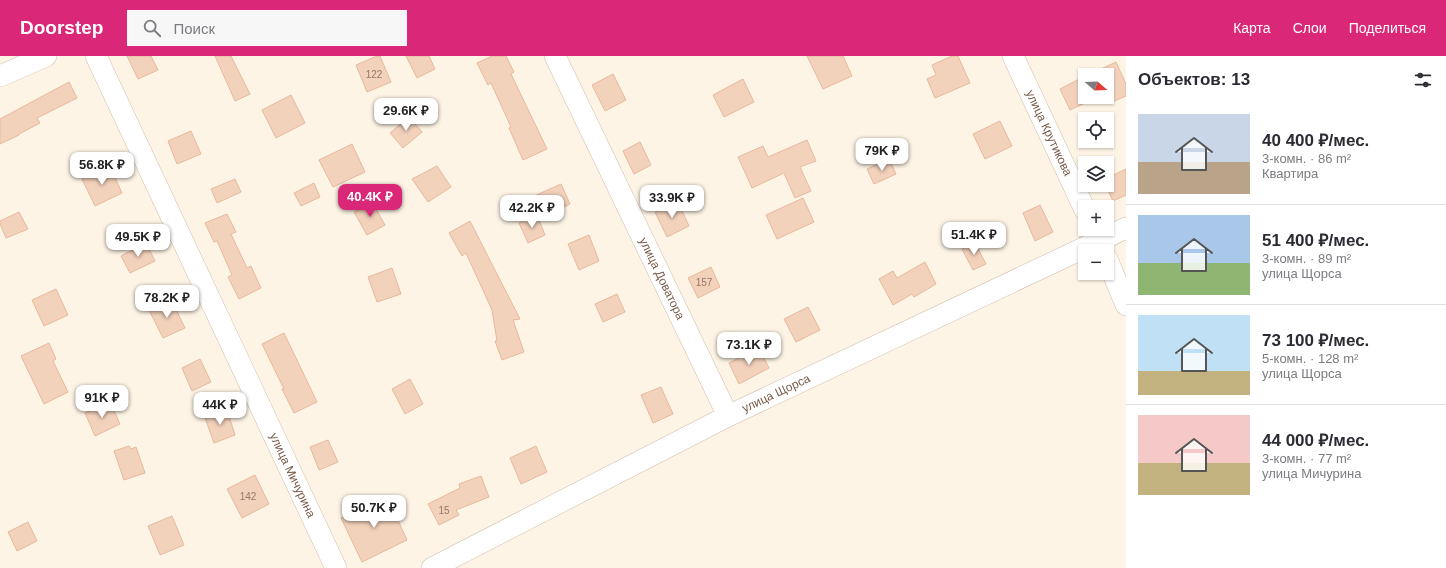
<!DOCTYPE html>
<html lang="ru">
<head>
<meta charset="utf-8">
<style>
	:root { --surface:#fff; --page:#f7f7f7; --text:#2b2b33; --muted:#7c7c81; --line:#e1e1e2; --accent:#db2777 }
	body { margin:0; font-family:Arial,sans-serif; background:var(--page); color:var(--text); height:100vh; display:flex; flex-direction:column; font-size:15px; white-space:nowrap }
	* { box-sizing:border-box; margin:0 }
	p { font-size:13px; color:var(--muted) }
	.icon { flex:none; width:22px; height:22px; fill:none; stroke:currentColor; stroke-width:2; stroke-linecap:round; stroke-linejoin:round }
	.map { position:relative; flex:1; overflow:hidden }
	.panel { display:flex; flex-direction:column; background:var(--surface); width:320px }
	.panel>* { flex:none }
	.needle { width:26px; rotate:109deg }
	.tools { position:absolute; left:1078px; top:12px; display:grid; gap:8px }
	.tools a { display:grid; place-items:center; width:36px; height:36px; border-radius:0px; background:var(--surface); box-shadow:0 1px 3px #0004; font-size:20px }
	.price { position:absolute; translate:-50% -34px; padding:0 9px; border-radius:8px; background:#fff; color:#222; font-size:13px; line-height:26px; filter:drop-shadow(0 1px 2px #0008) }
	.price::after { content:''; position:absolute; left:50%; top:24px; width:12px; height:9px; margin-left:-6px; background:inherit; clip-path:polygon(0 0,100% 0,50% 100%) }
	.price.active { background:var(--accent); color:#fff }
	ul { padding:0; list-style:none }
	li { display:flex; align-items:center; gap:12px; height:100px; padding:0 12px }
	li+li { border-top:1px solid var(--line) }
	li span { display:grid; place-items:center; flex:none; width:112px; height:80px; border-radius:0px; color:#555 }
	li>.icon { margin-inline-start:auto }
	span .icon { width:48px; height:48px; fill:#fffc; stroke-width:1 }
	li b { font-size:17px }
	h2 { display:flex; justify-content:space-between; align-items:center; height:48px; padding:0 12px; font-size:17px }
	header { display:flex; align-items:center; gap:24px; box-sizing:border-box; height:56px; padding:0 20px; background:var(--accent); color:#fff }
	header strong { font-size:19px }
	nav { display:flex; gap:22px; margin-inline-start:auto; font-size:14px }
	.search { width:280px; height:36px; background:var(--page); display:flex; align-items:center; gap:10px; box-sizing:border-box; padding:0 14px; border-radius:0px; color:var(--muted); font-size:15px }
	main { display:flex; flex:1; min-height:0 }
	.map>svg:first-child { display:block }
	.building { fill:#f3d2bc; stroke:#e7b99b }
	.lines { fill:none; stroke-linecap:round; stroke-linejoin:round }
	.minor-casing { stroke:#d1bead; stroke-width:22 }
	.minor { stroke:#fff; stroke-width:21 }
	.labels { text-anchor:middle; stroke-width:3.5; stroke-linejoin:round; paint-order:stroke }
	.number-label { font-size:10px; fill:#967866 }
	.street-label { font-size:12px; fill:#775a49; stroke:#fff8ec }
</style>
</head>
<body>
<header>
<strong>Doorstep</strong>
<div class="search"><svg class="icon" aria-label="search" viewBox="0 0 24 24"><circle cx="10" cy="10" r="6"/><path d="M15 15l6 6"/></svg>Поиск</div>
<nav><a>Карта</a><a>Слои</a><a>Поделиться</a></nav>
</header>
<main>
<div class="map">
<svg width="1126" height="512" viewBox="0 0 1126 512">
	<rect width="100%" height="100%" fill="#fdf4e5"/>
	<path class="building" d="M 127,0 L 151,0 L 158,14 L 138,23 Z
		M 215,0 L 231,0 L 250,38 L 235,45 Z
		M 377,0 L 380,0 L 391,26 L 367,36 L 356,9 Z
		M 406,0 L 429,0 L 435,13 L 417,22 Z
		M 492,0 L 506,0 L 514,16 L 511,18 L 547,93 L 523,104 L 509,72 L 511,71 L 491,27 L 488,29 L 477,7 Z
		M 807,0 L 843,0 L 852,20 L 823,33 Z
		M 952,0 L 958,0 L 970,27 L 935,42 L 927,23 L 936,19 L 932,9 Z
		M 1116,6 L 1126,28 L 1126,40 L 1112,46 L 1107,37 L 1107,19 L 1088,19 Z
		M 613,18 L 626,44 L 605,55 L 592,29 Z
		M 1085,20 L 1085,41 L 1098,41 L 1070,54 L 1060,33 Z
		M 743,23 L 754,46 L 724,61 L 713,39 Z
		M 69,26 L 77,42 L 37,62 L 40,67 L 19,78 L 19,79 L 0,88 L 0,63 Z
		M 291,39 L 305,67 L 276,82 L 262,54 Z
		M 409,61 L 422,76 L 403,92 L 390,77 Z
		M 1000,65 L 1012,90 L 985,103 L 973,78 Z
		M 191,75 L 201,98 L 177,108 L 168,85 Z
		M 807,84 L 816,105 L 800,111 L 811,135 L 795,142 L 784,117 L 752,132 L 738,101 L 763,90 L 768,101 Z
		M 640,86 L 651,109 L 634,118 L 623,95 Z
		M 352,88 L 365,116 L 333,131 L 319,104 Z
		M 889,103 L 896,118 L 874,128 L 867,113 Z
		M 110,110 L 122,137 L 95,150 L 82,123 Z
		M 437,110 L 451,131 L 428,146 L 412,123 Z
		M 1126,113 L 1126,139 L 1113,145 L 1107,132 L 1107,122 Z
		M 235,123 L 241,136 L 217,147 L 211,133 Z
		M 314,127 L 320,141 L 301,150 L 294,137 Z
		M 561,128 L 570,148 L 543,161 L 534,140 Z
		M 803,142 L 814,166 L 777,183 L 766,159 Z
		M 372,146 L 385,169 L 367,179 L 354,156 Z
		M 678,146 L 689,170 L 667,181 L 655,156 Z
		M 1040,149 L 1053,176 L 1035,185 L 1023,157 Z
		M 19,156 L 28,173 L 6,182 L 0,168 L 0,165 Z
		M 227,158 L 236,176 L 231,178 L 247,212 L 251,210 L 261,232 L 239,243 L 228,221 L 232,219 L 217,185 L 214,186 L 205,167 Z
		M 537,159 L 545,179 L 528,187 L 519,167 Z
		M 470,165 L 520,263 L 513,264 L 524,296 L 502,304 L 495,285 L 497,285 L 492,254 L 466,197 L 462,200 L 449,177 Z
		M 589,179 L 599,205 L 579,214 L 568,188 Z
		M 146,187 L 155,205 L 130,217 L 121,200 Z
		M 975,187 L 986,208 L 973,214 L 962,193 Z
		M 925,206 L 936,228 L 914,241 L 912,238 L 893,249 L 879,223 L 893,215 L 897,222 Z
		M 711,211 L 720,231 L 698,242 L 688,222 Z
		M 392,212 L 401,238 L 377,246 L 368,221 Z
		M 56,233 L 68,259 L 44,270 L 32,244 Z
		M 617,238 L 625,256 L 603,266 L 595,248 Z
		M 171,243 L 185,272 L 163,282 L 149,254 Z
		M 808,251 L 820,274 L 796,286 L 784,263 Z
		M 284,277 L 317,346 L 294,357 L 282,333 L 284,333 L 262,288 Z
		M 49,287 L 56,303 L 53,305 L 68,336 L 44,348 L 21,300 Z
		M 759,292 L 769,312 L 739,328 L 729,307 Z
		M 200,303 L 211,326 L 192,335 L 182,312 Z
		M 410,323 L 423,348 L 405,358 L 392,333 Z
		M 661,331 L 673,358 L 653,367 L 641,339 Z
		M 110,346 L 120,368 L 95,380 L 85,357 Z
		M 227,354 L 235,379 L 214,387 L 205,362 Z
		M 328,384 L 338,406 L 319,414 L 310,391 Z
		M 129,390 L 131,393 L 136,391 L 145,417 L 124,424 L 114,395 Z
		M 536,390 L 547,416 L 521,428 L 510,402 Z
		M 255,419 L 269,448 L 242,462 L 227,433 Z
		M 481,420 L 489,441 L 456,454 L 459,459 L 439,469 L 428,448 L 460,432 L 459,428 Z
		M 387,440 L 407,484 L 362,506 L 341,462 Z
		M 172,460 L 184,489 L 160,499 L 148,470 Z
		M 28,466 L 37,485 L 17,495 L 8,476 Z"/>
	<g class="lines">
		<g class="minor-casing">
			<g id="minor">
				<path id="s1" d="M 96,0 L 336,512"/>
				<path id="s2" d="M 555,0 L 728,360"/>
				<path id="s3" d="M 1013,0 L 1085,154"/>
				<path d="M 0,20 L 46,0"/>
				<path d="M 1107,203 L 1126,249"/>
				<path id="s4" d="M 432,512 L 728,360 L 1126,172"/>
			</g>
		</g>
		<use href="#minor" class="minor"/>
	</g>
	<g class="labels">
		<g class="number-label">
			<text x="374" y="22">122</text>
			<text x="704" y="230">157</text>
			<text x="248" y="444">142</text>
			<text x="444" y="458">15</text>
		</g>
		<g class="street-label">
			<text dy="4" stroke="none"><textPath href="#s3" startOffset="85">улица Крутикова</textPath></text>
			<text dy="4" stroke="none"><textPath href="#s2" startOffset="247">улица Доватора</textPath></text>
			<text dy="4" stroke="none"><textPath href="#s4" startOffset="386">улица Щорса</textPath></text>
			<text dy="4" stroke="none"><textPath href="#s1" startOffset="463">улица Мичурина</textPath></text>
		</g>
	</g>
</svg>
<div class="tools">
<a><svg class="needle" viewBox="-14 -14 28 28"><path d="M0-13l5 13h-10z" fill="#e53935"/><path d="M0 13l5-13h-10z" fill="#7c7c81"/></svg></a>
<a><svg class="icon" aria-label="locate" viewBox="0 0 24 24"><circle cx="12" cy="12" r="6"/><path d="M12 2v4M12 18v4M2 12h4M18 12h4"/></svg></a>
<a><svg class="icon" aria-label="layers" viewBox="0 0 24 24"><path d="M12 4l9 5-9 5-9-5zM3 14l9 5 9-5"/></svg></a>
<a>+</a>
<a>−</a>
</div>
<b class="price" style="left:406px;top:76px">29.6K ₽</b>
<b class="price" style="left:882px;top:116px">79K ₽</b>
<b class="price" style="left:102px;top:130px">56.8K ₽</b>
<b class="price active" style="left:370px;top:162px">40.4K ₽</b>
<b class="price" style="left:672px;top:163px">33.9K ₽</b>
<b class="price" style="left:532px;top:173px">42.2K ₽</b>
<b class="price" style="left:974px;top:200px">51.4K ₽</b>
<b class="price" style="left:138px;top:202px">49.5K ₽</b>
<b class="price" style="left:167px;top:263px">78.2K ₽</b>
<b class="price" style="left:749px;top:310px">73.1K ₽</b>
<b class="price" style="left:102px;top:363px">91K ₽</b>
<b class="price" style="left:220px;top:370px">44K ₽</b>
<b class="price" style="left:374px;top:473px">50.7K ₽</b>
</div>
<section class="panel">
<h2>Объектов: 13<svg class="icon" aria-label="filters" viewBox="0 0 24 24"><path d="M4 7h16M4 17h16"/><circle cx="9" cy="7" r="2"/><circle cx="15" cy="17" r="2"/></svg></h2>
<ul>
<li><span style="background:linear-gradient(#c9d6e8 60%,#b9a48a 0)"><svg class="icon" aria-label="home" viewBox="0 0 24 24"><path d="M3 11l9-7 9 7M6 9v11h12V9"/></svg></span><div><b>40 400 ₽/мес.</b><p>3-комн. · 86 m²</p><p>Квартира</p></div></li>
<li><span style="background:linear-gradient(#a9c7e8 60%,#8fb573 0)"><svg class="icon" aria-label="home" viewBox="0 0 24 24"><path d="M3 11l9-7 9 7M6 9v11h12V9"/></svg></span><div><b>51 400 ₽/мес.</b><p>3-комн. · 89 m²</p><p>улица Щорса</p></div></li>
<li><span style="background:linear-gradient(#bfe0f5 70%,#c2b280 0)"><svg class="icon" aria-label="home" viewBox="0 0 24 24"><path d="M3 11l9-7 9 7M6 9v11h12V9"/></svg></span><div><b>73 100 ₽/мес.</b><p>5-комн. · 128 m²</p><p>улица Щорса</p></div></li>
<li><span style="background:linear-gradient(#f6c9c9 60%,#c2b280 0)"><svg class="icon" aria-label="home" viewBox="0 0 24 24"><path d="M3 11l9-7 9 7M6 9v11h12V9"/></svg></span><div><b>44 000 ₽/мес.</b><p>3-комн. · 77 m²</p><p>улица Мичурина</p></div></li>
</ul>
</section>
</main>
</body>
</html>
